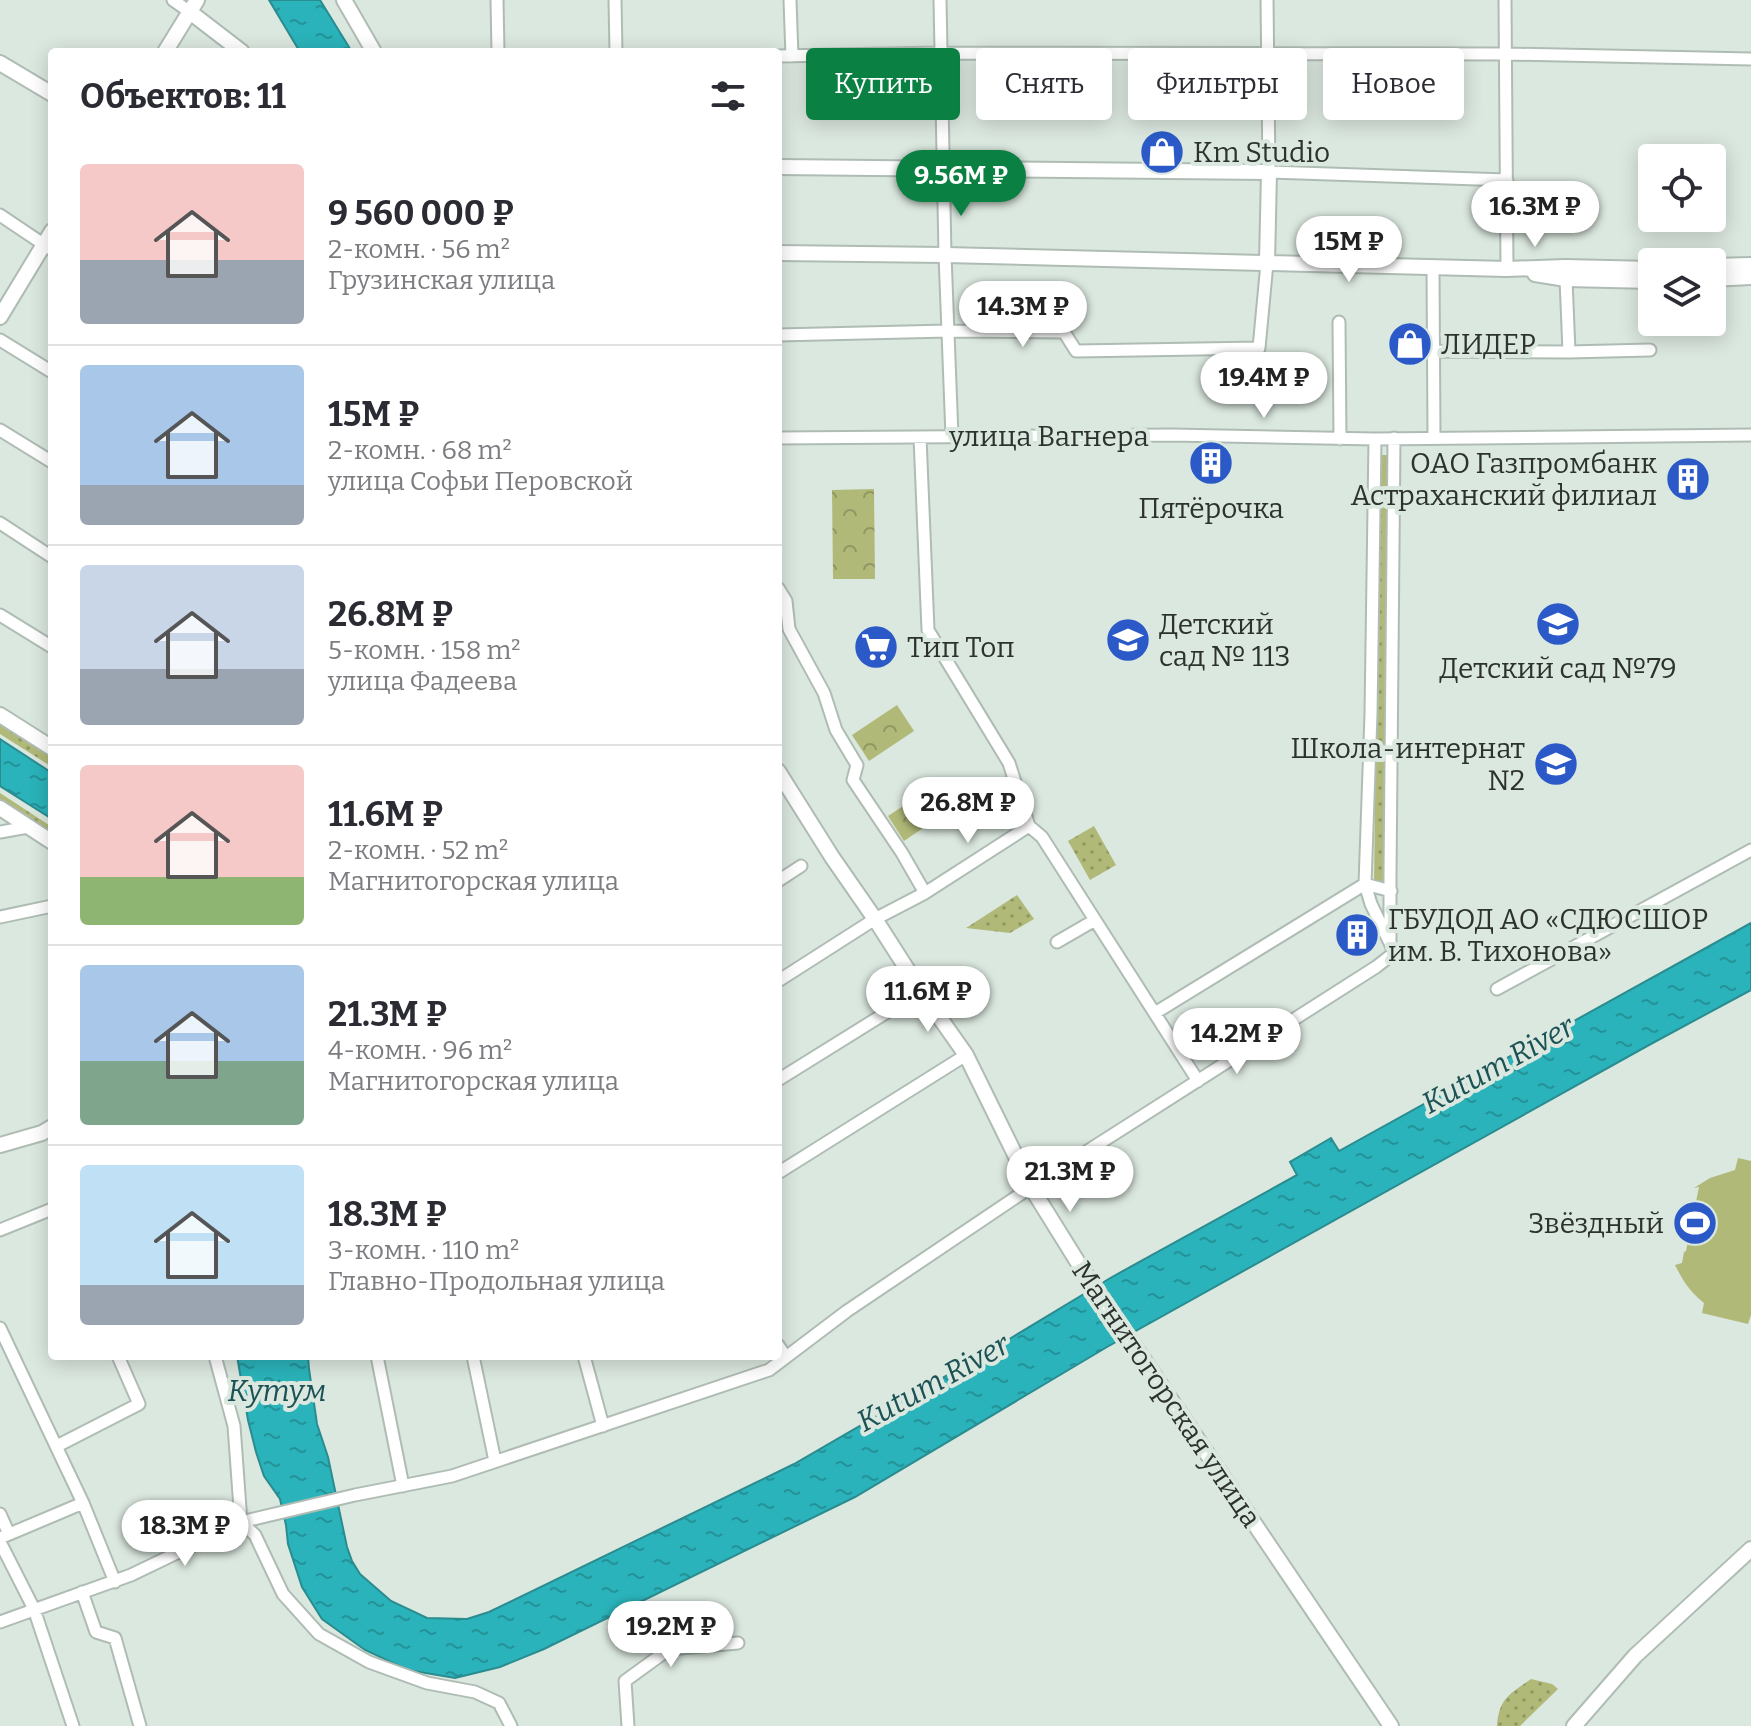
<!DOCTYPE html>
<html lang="ru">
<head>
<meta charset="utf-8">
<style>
	:root { --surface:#fff; --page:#f7f7f7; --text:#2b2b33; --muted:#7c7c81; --line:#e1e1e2; --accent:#0b8043 }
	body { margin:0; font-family:Bitter,serif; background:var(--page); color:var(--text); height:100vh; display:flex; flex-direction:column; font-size:30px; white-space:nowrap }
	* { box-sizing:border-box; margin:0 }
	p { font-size:26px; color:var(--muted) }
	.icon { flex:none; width:44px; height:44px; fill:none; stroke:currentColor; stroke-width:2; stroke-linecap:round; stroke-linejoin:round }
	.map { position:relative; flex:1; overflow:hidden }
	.drawer { position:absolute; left:48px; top:48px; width:734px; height:1312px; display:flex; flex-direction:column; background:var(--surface); border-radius:8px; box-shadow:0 4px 20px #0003 }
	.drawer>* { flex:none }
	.guide { position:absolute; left:806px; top:48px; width:760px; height:72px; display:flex; gap:16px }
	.controls { position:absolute; left:1638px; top:144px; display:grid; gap:16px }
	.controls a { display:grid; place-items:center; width:88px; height:88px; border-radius:8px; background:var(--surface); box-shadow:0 4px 20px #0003; font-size:40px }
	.price { position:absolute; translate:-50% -68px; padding:0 18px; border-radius:28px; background:#fff; color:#222; font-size:26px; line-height:52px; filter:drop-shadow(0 2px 4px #0008) }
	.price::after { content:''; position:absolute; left:50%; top:48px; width:24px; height:18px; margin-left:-12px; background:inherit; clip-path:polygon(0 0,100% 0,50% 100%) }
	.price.current { background:var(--accent); color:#fff }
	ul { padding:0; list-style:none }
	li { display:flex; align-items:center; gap:24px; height:200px; padding:0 32px }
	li+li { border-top:2px solid var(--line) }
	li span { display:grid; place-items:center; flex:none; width:224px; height:160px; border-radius:8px; color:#555 }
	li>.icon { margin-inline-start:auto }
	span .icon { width:96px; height:96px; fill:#fffc; stroke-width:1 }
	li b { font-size:34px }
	h2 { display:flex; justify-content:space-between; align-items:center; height:96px; padding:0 32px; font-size:34px }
	.pill { padding:0 28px; border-radius:8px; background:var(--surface); box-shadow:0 4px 20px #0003; font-size:28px; line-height:72px }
	.pill.current { background:var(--accent); color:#fff }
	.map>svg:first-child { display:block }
	.grass { fill:url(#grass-dots) }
	.forest { fill:url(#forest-crowns) }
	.garden { fill:#b0b978 }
	.water { fill:url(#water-ripples); stroke:#2b8c90; stroke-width:2 }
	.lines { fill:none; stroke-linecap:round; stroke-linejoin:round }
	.minor-casing { stroke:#afbcb4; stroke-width:15 }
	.major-casing { stroke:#afbcb4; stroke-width:18 }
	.minor { stroke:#fff; stroke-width:11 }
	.major { stroke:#fff; stroke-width:14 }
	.labels { text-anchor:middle; stroke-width:8; stroke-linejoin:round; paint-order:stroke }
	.poi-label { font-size:28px; fill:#2d322e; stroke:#dbe8df; text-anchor:start }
	.street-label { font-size:28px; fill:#2d322e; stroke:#dbe8df }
	.water-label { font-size:30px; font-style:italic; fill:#1c5255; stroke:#dbe8df }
</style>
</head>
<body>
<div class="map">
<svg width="1751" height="1726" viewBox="0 0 1751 1726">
	<defs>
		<pattern id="grass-dots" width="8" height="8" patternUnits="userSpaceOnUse" patternTransform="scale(2)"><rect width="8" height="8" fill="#b0b978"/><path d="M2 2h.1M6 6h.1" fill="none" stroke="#909763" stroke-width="1.8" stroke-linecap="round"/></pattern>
		<pattern id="forest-crowns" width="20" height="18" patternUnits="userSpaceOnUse" patternTransform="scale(2)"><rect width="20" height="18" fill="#b0b978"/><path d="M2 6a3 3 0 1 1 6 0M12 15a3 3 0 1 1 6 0" fill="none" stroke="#909763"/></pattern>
		<pattern id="water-ripples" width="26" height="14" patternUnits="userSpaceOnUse" patternTransform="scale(2)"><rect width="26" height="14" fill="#2ab3ba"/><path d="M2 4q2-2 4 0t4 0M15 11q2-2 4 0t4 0" fill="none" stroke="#249298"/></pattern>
	</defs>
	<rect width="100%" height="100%" fill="#dbe8df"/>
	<path class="grass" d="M 1379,455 L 1390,455 L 1387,886 L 1374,886 Z
		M 0,723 L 52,757 L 52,767 L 0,734 Z
		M 0,793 L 52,827 L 52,836 L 0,803 Z
		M 1094,826 L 1116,865 L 1090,880 L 1068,841 Z
		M 1017,895 L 1034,919 L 1010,933 L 966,928 Z
		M 1531,1679 L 1552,1684 L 1558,1689 L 1520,1726 L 1497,1726 C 1499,1698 1510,1694 1531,1679 Z"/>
	<path class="forest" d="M 874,489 L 875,579 L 833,579 L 832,490 Z
		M 897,705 L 914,731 L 869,761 L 852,735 Z
		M 941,781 L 957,805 L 904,841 L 888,816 Z"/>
	<path class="garden" d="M 1738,1158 L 1751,1161 L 1751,1315 L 1748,1324 L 1702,1313 L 1704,1303 C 1690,1292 1683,1281 1675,1265 L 1682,1263 L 1684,1252 L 1686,1251 L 1699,1187 L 1694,1188 L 1710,1178 L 1735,1170 Z"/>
	<path class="water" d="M 269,0 L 320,0 L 352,52 L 300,52 Z
		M 0,739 L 52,773 L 52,819 L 0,786 Z
		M 1751,923 L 1751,990 L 1649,1045 L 1107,1347 L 855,1497 L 544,1649 L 500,1667 L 455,1678 L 408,1670 L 365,1650 L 322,1619 L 302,1587 L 288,1544 L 286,1525 L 280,1499 L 264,1476 L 256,1452 L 248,1420 L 237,1356 L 308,1356 L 309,1369 L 317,1424 L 328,1457 L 347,1547 L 352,1561 L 360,1574 L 391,1601 L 427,1618 L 467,1619 L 489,1612 L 794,1464 L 1011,1338 L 1112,1277 L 1297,1175 L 1290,1162 L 1331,1138 L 1339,1151 Z"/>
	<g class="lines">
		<g class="minor-casing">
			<path id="minor" d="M 173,0 L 190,12
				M 497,0 L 498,52
				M 615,0 L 616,52
				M 790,0 L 792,56
				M 940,0 L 945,255 L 952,436
				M 1267,0 L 1269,172 L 1507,180
				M 1505,0 L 1507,269
				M 778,56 L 941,53 L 1507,54 L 1751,59
				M 0,215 L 52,250
				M 1433,267 L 1434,437
				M 1566,279 L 1569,352
				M 1339,322 L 1340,439
				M 778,335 L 948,331 L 1064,332 L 1076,351 L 1259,348 L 1267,263
				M 0,340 L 52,372
				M 1433,351 L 1569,352 L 1650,350
				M 0,430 L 52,462
				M 920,437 L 928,630 L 1009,763 L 1029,826 L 1042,837 L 1198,1081
				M 778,438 L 1172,435 L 1375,439 L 1751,435
				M 1375,439 L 1371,714 L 1365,884 L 1371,904 L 1389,941
				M 0,523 L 52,557
				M 778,588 L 786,601 L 789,629 L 824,693 L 836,730 L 857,765 L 853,780 L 902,853 L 925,893
				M 0,615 L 52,647
				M 0,832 L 28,827
				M 778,881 L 801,866
				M 0,917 L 52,906
				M 1057,942 L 1095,920
				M 778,981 L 875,919 L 925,893 L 1029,826
				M 1497,989 L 1751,850
				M 1155,1013 L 1365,884 L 1391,891
				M 778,1080 L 921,991
				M 778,1173 L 966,1055
				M 0,1230 L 52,1209
				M 0,1328 L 83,1503 L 115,1582
				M 778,1345 L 786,1357
				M 215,1356 L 234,1426 L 241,1522
				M 377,1356 L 403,1486
				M 473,1356 L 495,1461
				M 584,1356 L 603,1426
				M 57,1446 L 139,1404 L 118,1356
				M 0,1514 L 9,1534
				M 241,1522 L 255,1535 L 283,1594 L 319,1634 L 369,1662 L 427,1683 L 475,1692 L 499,1703 L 511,1726
				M 0,1538 L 83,1503
				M 0,1542 L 34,1609 L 73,1726
				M 82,1592 L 96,1632 L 115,1638 L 140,1726
				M 0,1622 L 131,1575 L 241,1522 L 355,1495 L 452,1476 L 769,1370 L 847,1311 L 1031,1187 L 1376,967 L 1394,953 L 1390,943 L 1390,875 L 1394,438
				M 628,1726 L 625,1681 L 669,1649 L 738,1643"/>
		</g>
		<g class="major-casing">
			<path id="major" d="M 344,0 L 374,52
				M 190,12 L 242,52
				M 165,52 L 197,0
				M 0,63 L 52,94
				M 778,167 L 1269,172 L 1267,263
				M 778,253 L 945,255 L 1507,269 L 1565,267 L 1652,269
				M 1712,266 L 1751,265
				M 1535,274 L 1566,279 L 1652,281
				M 1712,279 L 1751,277
				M 0,317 L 52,231
				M 0,715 L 52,748
				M 778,771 L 832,857 L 875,919 L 921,991 L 966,1055 L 1031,1187 L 1077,1261 L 1391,1726
				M 0,808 L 52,842
				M 0,1145 L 42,1133 L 52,1127
				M 1574,1726 L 1635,1656 L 1751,1549"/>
		</g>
		<use href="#minor" class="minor"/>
		<use href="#major" class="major"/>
	</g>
	<defs>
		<g id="shop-disc" transform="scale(2.3)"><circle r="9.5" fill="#2b5ac8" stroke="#dbe8df"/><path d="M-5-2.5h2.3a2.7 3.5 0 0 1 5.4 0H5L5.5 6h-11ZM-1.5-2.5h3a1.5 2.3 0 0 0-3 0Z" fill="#fff"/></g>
		<g id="building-disc" transform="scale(2.3)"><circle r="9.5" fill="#2b5ac8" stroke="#dbe8df"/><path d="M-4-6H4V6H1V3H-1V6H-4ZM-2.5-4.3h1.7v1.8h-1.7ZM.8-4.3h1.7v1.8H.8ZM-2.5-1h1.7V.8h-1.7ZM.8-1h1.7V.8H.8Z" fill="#fff"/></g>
		<g id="school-disc" transform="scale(2.3)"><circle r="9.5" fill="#2b5ac8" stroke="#dbe8df"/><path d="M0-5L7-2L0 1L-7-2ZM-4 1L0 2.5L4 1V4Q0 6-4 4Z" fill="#fff"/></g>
		<g id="supermarket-disc" transform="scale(2.3)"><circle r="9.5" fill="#2b5ac8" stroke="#dbe8df"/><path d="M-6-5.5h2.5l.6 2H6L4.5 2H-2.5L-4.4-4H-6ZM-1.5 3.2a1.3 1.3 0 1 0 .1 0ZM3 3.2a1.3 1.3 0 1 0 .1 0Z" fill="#fff"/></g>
		<g id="stadium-disc" transform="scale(2.3)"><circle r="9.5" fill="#2b5ac8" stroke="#dbe8df"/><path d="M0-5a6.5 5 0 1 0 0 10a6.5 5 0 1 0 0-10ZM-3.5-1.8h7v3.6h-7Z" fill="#fff"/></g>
	</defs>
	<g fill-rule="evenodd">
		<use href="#shop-disc" x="1162" y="152"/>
		<use href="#shop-disc" x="1410" y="344"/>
		<use href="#building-disc" x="1211" y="463"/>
		<use href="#building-disc" x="1688" y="479"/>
		<use href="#school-disc" x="1558" y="624"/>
		<use href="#school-disc" x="1128" y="640"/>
		<use href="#supermarket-disc" x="876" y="647"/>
		<use href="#school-disc" x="1556" y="764"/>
		<use href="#building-disc" x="1357" y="935"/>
		<use href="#stadium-disc" x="1695" y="1223"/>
	</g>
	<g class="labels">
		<g class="poi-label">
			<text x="1193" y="162">Кm Studio</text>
			<text x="1441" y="354">ЛИДЕР</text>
			<text x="1657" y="473" text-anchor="end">ОАО Газпромбанк<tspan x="1657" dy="32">Астраханский филиал</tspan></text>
			<text x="1211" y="518" text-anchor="middle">Пятёрочка</text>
			<text x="1159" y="634">Детский<tspan x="1159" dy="32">сад № 113</tspan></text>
			<text x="907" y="657">Тип Топ</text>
			<text x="1558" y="678" text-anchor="middle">Детский сад №79</text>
			<text x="1525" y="758" text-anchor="end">Школа-интернат<tspan x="1525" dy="32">N2</tspan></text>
			<text x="1388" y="929">ГБУДОД АО «СДЮСШОР<tspan x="1388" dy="32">им. В. Тихонова»</tspan></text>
			<text x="1664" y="1233" text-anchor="end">Звёздный</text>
		</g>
		<g class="street-label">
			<text x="1049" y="446">улица Вагнера</text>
			<text transform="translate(1167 1394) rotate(56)" y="10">Магнитогорская улица</text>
		</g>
		<g class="water-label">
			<text transform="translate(1498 1065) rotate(-29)" y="10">Kutum River</text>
			<text transform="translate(933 1383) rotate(-29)" y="10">Kutum River</text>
			<text x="277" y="1401">Кутум</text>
		</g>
	</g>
</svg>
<div class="controls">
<a><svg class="icon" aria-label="locate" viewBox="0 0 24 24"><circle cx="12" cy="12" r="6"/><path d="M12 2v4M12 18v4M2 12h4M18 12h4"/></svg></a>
<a><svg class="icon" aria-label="layers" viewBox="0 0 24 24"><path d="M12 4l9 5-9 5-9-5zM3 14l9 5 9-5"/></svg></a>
</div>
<b class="price current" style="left:961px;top:218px">9.56M ₽</b>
<b class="price" style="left:1535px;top:249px">16.3M ₽</b>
<b class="price" style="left:1349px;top:284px">15M ₽</b>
<b class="price" style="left:1023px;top:349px">14.3M ₽</b>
<b class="price" style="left:1264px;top:420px">19.4M ₽</b>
<b class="price" style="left:968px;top:845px">26.8M ₽</b>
<b class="price" style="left:928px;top:1034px">11.6M ₽</b>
<b class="price" style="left:1237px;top:1076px">14.2M ₽</b>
<b class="price" style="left:1070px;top:1214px">21.3M ₽</b>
<b class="price" style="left:185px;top:1568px">18.3M ₽</b>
<b class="price" style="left:671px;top:1669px">19.2M ₽</b>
<div class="guide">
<a class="pill current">Купить</a>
<a class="pill">Снять</a>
<a class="pill">Фильтры</a>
<a class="pill">Новое</a>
</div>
<section class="drawer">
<h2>Объектов: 11<svg class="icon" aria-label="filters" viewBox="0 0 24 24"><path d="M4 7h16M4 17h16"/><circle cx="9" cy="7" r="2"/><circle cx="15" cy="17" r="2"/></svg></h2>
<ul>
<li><span style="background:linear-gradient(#f6c9c9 60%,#9aa5b1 0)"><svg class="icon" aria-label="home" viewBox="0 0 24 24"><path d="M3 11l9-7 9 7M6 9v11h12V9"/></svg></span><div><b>9 560 000 ₽</b><p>2-комн. · 56 m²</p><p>Грузинская улица</p></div></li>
<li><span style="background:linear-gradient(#a9c7e8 75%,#9aa5b1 0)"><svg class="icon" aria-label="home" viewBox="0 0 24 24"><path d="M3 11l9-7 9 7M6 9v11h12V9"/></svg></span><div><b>15M ₽</b><p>2-комн. · 68 m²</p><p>улица Софьи Перовской</p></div></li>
<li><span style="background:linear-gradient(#c9d6e8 65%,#9aa5b1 0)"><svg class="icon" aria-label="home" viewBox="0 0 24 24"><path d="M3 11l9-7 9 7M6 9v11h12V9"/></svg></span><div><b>26.8M ₽</b><p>5-комн. · 158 m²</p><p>улица Фадеева</p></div></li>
<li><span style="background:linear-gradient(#f6c9c9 70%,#8fb573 0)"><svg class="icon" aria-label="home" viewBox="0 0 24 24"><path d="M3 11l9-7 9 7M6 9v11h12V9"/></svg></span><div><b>11.6M ₽</b><p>2-комн. · 52 m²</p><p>Магнитогорская улица</p></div></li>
<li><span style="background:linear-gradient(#a9c7e8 60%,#7fa58c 0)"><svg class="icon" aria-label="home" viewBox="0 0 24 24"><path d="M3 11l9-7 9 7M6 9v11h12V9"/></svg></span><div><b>21.3M ₽</b><p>4-комн. · 96 m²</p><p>Магнитогорская улица</p></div></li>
<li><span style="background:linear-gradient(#bfe0f5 75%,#9aa5b1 0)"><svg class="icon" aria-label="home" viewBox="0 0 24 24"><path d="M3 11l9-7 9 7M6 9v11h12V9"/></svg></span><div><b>18.3M ₽</b><p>3-комн. · 110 m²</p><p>Главно-Продольная улица</p></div></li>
</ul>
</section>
</div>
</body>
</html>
